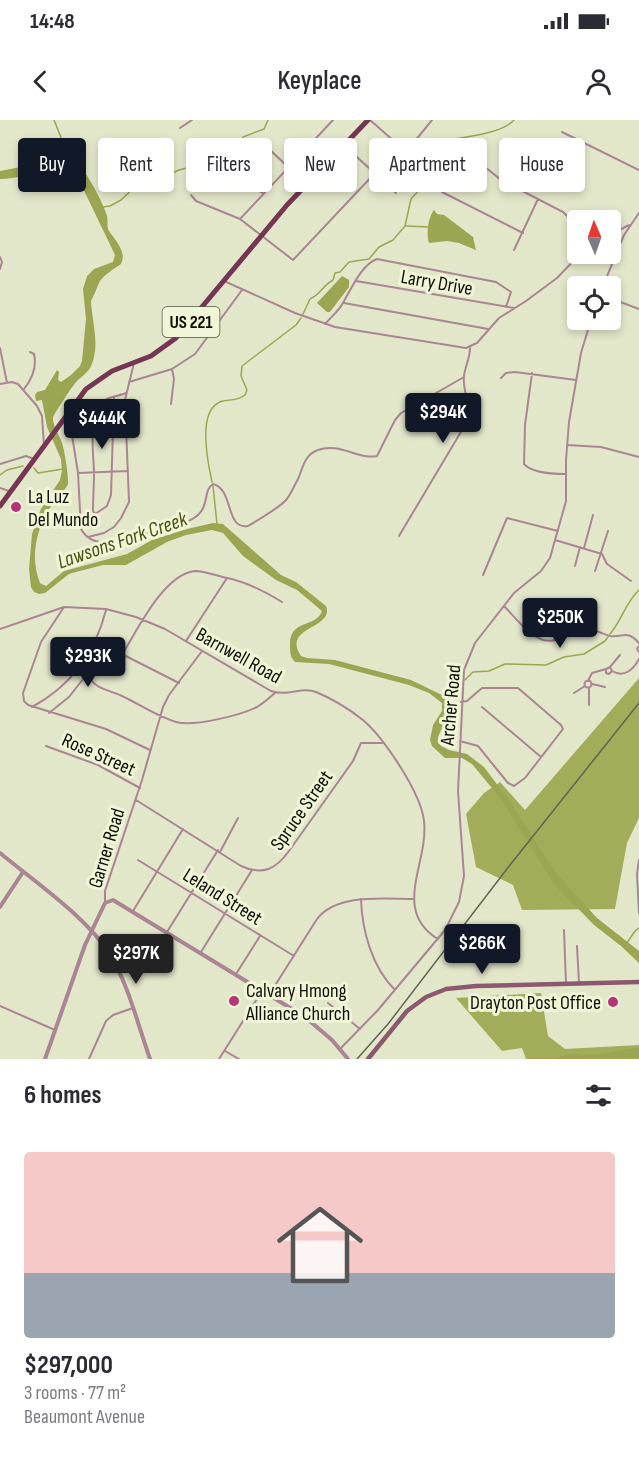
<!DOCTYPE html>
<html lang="en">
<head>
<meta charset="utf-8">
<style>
	:root { --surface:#fff; --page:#f7f7f7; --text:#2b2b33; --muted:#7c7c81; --accent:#111827 }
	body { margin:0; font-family:"Sofia Sans Condensed",sans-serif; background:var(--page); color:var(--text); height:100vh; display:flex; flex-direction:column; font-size:22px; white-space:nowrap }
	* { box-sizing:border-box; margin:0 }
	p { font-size:20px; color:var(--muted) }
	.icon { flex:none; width:33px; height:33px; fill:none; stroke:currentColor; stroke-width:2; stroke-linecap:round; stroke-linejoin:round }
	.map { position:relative; height:939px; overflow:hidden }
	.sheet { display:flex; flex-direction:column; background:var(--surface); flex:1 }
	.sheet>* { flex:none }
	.guide { position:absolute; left:18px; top:18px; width:603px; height:54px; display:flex; gap:12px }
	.needle { width:39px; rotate:358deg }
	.buttons { position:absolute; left:567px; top:90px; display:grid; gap:12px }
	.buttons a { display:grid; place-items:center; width:54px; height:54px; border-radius:6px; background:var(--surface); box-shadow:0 3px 9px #0003; font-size:30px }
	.price { position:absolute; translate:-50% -51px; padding:0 14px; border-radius:6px; background:var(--accent); color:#fff; font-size:20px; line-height:39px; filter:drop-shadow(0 2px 3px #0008) }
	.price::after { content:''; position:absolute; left:50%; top:36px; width:18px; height:14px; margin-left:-9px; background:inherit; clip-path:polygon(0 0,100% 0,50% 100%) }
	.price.active { background:#222; color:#fff }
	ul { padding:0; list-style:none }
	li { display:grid; align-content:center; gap:12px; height:318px; padding:0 24px }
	li span { display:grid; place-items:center; height:186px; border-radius:6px; color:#555 }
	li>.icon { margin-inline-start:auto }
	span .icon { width:108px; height:108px; fill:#fffc; stroke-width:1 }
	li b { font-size:26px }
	h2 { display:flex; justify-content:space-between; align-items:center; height:72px; padding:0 24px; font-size:26px }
	.chip { padding:0 21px; border-radius:6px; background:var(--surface); box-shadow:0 3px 9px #0003; font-size:21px; line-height:54px }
	.chip.active { background:var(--accent); color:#fff }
	.status { display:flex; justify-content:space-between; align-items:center; height:42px; padding:0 30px; background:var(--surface); direction:ltr }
	.status svg { height:16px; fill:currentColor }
	header { display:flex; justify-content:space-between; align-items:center; height:78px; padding:0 24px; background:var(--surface); font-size:27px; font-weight:600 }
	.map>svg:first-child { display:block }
	.forest { fill:#a3ad59 }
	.water { fill:#9ca551 }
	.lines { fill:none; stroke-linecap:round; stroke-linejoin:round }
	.stream { stroke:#9ca551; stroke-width:1.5 }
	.minor { stroke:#aa8593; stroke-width:2 }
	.tertiary { stroke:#aa8593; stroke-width:4 }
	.secondary { stroke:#8b586d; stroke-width:4.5 }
	.primary { stroke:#743652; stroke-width:5 }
	.rail { stroke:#626453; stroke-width:1.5 }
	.poi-dot { fill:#b83277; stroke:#f0f5d7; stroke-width:2 }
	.labels { text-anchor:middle; stroke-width:6; stroke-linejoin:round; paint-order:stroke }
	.shield { fill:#f0f5d7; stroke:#525445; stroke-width:1.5 }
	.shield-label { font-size:18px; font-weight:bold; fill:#0e0f06 }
	.street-label { font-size:20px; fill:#0e0f06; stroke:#f0f5d7 }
	.poi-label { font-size:20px; fill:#0e0f06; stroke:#f0f5d7; text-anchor:start }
	.water-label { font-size:21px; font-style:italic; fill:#4c5213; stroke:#f0f5d7 }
</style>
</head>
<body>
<div class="status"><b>14:48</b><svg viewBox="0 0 49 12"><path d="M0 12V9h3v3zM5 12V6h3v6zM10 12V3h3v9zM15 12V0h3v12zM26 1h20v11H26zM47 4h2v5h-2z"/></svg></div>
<header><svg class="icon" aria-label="back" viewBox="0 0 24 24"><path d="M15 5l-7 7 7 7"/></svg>Keyplace<svg class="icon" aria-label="person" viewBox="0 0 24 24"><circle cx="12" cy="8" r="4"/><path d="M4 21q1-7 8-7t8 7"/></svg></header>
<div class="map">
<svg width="639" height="939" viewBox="0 0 639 939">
	<rect width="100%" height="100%" fill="#e3e7ca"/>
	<path class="forest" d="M 639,558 L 639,698 L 627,723 L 615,789 L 522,790 L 513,765 L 476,747 L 466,694 L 484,673 L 500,662 L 525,690 Z
		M 541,873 L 548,916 L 565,929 L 639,925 L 639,939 L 526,939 L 522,928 L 502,931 L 456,878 Z"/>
	<path class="water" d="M 67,44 L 80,47 L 84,51 C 92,63 101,79 106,93 C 109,99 106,106 109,111 C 116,121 127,132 121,144 C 115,148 102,156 99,163 C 96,170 94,175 91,181 C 92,202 101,228 90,248 C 87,253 81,257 77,261 C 73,265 53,295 53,298 C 53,306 58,313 61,320 C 64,326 69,357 68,364 C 66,370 57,376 54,382 C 37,405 29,436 40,463 L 46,466 L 64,451 L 127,434 L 152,420 L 187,409 L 213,403 L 223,404 L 281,455 L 296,462 L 326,486 C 335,509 281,506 301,536 L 307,538 L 335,540 L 411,560 L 444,576 L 450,590 L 438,617 L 441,626 L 449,630 L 467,634 L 484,647 L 511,683 L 555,752 L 597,798 L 639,831 L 639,843 L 621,826 L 594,805 L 554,764 L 501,679 L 472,644 L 462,638 L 445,638 L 432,626 L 430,620 L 433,605 L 442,591 L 442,583 L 429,573 L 409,565 L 329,544 L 295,542 C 290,537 290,532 290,524 C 290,499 316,508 322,491 L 297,470 L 276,460 L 243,436 L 223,413 L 212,410 L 186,415 L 167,422 L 126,445 L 103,445 L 76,452 L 69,454 L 45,473 L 39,474 L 34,472 L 31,467 L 29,449 L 32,414 L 41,389 L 60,360 L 62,350 L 61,339 L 47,307 L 42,280 L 36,281 L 35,275 L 37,272 L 45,270 L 57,250 L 59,252 L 58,260 L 61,262 L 71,255 L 80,246 L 82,241 L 86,199 L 83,169 L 87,156 L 94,149 L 113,142 L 115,135 L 78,58 C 59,45 21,59 0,59 L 0,51 L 31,45 Z
		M 434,90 L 437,94 L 444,95 L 473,117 L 476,130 L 459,123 L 447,121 L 429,123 C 426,115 428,97 434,90 Z
		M 342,156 L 349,160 L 349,167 L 330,192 L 327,192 L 317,183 Z
		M 635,928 L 639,928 L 639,938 L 554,939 L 566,935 L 601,934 Z"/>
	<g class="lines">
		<path class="stream" d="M 54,0 L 62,20 L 66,27 L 67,44
			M 440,32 L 444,24 L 449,20 C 467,17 503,13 514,0
			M 103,87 L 110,86 L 121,80 L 140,62 L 159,59 L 179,50 L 201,44 L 221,32 L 237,30 L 242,25 L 243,17 L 264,9 L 268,0
			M 406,106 L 429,107
			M 303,194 L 310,179 C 321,174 322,166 333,160 L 335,153 L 340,152 L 349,142 L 369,139 L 379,127 L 393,120 L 405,106 L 411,79 L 421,68 L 423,55 L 438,41 L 439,37
			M 34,348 L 38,353 L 63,349
			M 0,355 L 7,350 L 23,346
			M 212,362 C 208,344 198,294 218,283 C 225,278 234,283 245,275 L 247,270 L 241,256 L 242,246 L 296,205 L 301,198
			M 213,366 L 217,404
			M 610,514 C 622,500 625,483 639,470
			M 465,560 L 473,552 L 489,551 L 505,544 L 546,545 L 564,537 L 584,534 L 605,521 L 608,517
			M 444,577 L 459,560
			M 627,823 L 635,811 L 639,808"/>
		<path class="minor" d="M 370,0 L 411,36 L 423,39 L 456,31 L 468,33 L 501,60 L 563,92 L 570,99 L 578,118
			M 180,8 L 192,0
			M 562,12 L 639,50
			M 267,27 L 288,47
			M 346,27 L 396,73
			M 459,31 L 442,65 L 442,72 L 523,113
			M 406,32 L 432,0
			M 227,52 L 231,57 L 263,73
			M 191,75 L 196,81 L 240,99 L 293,140 L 375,53
			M 240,99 L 333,0
			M 610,115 L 629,105
			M 514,130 L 538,79
			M 0,137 L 2,142 L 0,149
			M 224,161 L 295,193 L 335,207 L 466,228 L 477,223 L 499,198 L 526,181 L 557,158 L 580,134
			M 356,161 L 514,188
			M 603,166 L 624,115 L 639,93
			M 610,178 L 639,189
			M 344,183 L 488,209
			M 325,204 C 331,197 340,190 344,181 C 352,168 361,145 377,139 L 496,162 L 511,172 L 506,187
			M 0,228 L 7,263
			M 532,253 L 525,305 L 524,344 C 532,353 554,354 566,354
			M 501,258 L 506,253 L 515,252 L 576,260
			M 129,262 L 172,249 L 195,234 L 242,170
			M 0,264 L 12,262 L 18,264 L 37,286 L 42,296 L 44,325
			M 24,269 C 32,259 37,247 34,234 L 30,232
			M 114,277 L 111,375 L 107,386 L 95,394 L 93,391 C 93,379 94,366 94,354 C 94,335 87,294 103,281 C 109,277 119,276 126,273
			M 171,284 L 174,259 L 172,249
			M 69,296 L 78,353 L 81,409 C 95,435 134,417 154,411 C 168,408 182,406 194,398 C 211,387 202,371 213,364 C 234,369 225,410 248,406 C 258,400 279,388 286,380 C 291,374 294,366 298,359 C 303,348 304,335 318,330 C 339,322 359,340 377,336 L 395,300 L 401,293 L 464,257
			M 567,325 L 601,327 L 639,337
			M 0,344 L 26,336 L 34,339
			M 78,353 L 128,351
			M 0,368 L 9,371
			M 399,416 L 468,300 C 472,285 462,272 464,256 C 465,247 470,238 470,228
			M 88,417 L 104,413 L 114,407 L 121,398 L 129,382 L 125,280 L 134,243
			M 555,420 L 602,434 L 607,444 L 631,461
			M 584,428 L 593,395
			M 575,446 L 580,427
			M 595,451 L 608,411
			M 483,455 L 507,398 L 558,411
			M 504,486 C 515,497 528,515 543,520 C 558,524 572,511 588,510 C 596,509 602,514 610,516 C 623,518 627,509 639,523
			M 64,487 L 41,522 L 23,573 L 24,581 L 28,585 L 106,609 L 150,630
			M 0,509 L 64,487 L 106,489 L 136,497 L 165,509 L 271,571 C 288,577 302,566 316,572 C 333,579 349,589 363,600 C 384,618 421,673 424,701 C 429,743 391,790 438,819
			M 186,521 L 227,458
			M 639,526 L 637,529 L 639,532
			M 123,533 C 138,509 164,454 195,451 C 206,451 216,456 227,458 C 247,462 264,471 282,482
			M 610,547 L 620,535
			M 612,551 L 610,547 L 606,549 L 606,553 L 609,554 L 612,551 C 624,558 633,550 639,539
			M 89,554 C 92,569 110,570 122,576 C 139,584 158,597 176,602 C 194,607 241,595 257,587 C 264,583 270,577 276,572
			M584.5 564a3.5 3.5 0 1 1 7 0a3.5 3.5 0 1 1-7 0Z
			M 588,561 L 592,553 L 606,549
			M 592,564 L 605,567
			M 589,568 L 589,585
			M 574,573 L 585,566
			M 32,587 C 71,566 95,533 106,490
			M 482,587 L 541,637
			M 49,593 L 69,577 L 105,531 L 110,528 L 179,563
			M 460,621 L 478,626 L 508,663 L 514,666 L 525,658 L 563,609 L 561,605 L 518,568 L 482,568 L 467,581 L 461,582
			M 46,626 L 98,645 L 140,668
			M 136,680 L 241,746 C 263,756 276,749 289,731 L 353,641 L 361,623 L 382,623
			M 220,732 L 238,698
			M 138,740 L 294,836
			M 639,740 L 637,754 L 639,793
			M 361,779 C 362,811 372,847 395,870
			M 105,783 L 105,771 L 142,660 L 163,587 L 169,575 L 202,531
			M 133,791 L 183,709
			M 564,810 L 566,864
			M 167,812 L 218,730
			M 577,826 L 579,863
			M 201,832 L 252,750
			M 236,854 L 260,816
			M 269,875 L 317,799 C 337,773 384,779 413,779
			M 328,883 L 360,909
			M 0,886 L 55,910
			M 340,929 L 378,890 L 445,810 L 459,782 L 464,756 L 458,671 L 464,550 L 475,523 L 514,473 L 541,451 L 550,438 L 566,381 L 566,340 L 569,302 L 581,233 L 591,200
			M 225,931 L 239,939
			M 89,939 L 106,901 L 113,895 L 133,888
			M 219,939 L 262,871"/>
		<path class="tertiary" d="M 0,733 C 35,762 87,797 111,836 C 129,867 138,905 150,939
			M 0,787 L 23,752
			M 45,939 L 85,825 L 105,783 L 113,780 L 305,897 L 332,920 L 348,939"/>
		<path class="secondary" d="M 368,939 L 407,891 L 426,877 L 446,869 L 476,866 L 639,862"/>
		<path class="primary" d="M 0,386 L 86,269 L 112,251 L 151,236 L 176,218 L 287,85 L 368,0"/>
		<path class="rail" d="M 357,939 L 388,904 L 510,745 L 639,583"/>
	</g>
	<g class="poi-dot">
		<circle cx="16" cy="387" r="6"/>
		<circle cx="234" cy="881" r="6"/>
		<circle cx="613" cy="882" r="6"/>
	</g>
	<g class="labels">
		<rect class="shield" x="162.5" y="187" width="57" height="30" rx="4.5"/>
		<g class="shield-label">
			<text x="191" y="208">US 221</text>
		</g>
		<g class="street-label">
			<text transform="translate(437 162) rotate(10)" y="7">Larry Drive</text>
			<text transform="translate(239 535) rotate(29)" y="7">Barnwell Road</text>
			<text transform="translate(450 585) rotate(-85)" y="7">Archer Road</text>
			<text transform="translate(99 634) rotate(24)" y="7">Rose Street</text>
			<text transform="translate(301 690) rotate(-55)" y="7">Spruce Street</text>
			<text transform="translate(106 728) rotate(-73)" y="7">Garner Road</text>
			<text transform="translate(223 776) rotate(32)" y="7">Leland Street</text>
		</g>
		<g class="poi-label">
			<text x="28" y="383">La Luz<tspan x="28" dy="23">Del Mundo</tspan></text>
			<text x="246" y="877">Calvary Hmong<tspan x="246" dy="23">Alliance Church</tspan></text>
			<text x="601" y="889" text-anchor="end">Drayton Post Office</text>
		</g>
		<g class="water-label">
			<text transform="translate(122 420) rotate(-19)" y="7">Lawsons Fork Creek</text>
		</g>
	</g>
</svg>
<div class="buttons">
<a><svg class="needle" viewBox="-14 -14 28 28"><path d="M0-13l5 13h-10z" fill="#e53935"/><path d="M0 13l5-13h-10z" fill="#7c7c81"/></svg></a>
<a><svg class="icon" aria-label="locate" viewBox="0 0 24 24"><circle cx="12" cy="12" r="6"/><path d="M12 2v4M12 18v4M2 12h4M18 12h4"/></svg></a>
</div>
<b class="price" style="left:443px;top:324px">$294K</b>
<b class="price" style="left:102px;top:330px">$444K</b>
<b class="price" style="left:560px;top:529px">$250K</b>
<b class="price" style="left:88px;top:568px">$293K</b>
<b class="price" style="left:482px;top:855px">$266K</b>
<b class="price active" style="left:136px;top:865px">$297K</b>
<div class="guide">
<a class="chip active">Buy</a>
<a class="chip">Rent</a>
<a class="chip">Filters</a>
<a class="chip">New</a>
<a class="chip">Apartment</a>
<a class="chip">House</a>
</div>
</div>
<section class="sheet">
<h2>6 homes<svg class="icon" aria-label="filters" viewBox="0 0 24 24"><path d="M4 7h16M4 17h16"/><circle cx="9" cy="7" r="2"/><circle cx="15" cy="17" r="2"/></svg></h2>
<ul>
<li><span style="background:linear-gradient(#f6c9c9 65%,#9aa5b1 0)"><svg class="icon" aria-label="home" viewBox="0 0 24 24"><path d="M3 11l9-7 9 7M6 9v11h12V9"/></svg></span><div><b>$297,000</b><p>3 rooms · 77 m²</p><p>Beaumont Avenue</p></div></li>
</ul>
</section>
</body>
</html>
